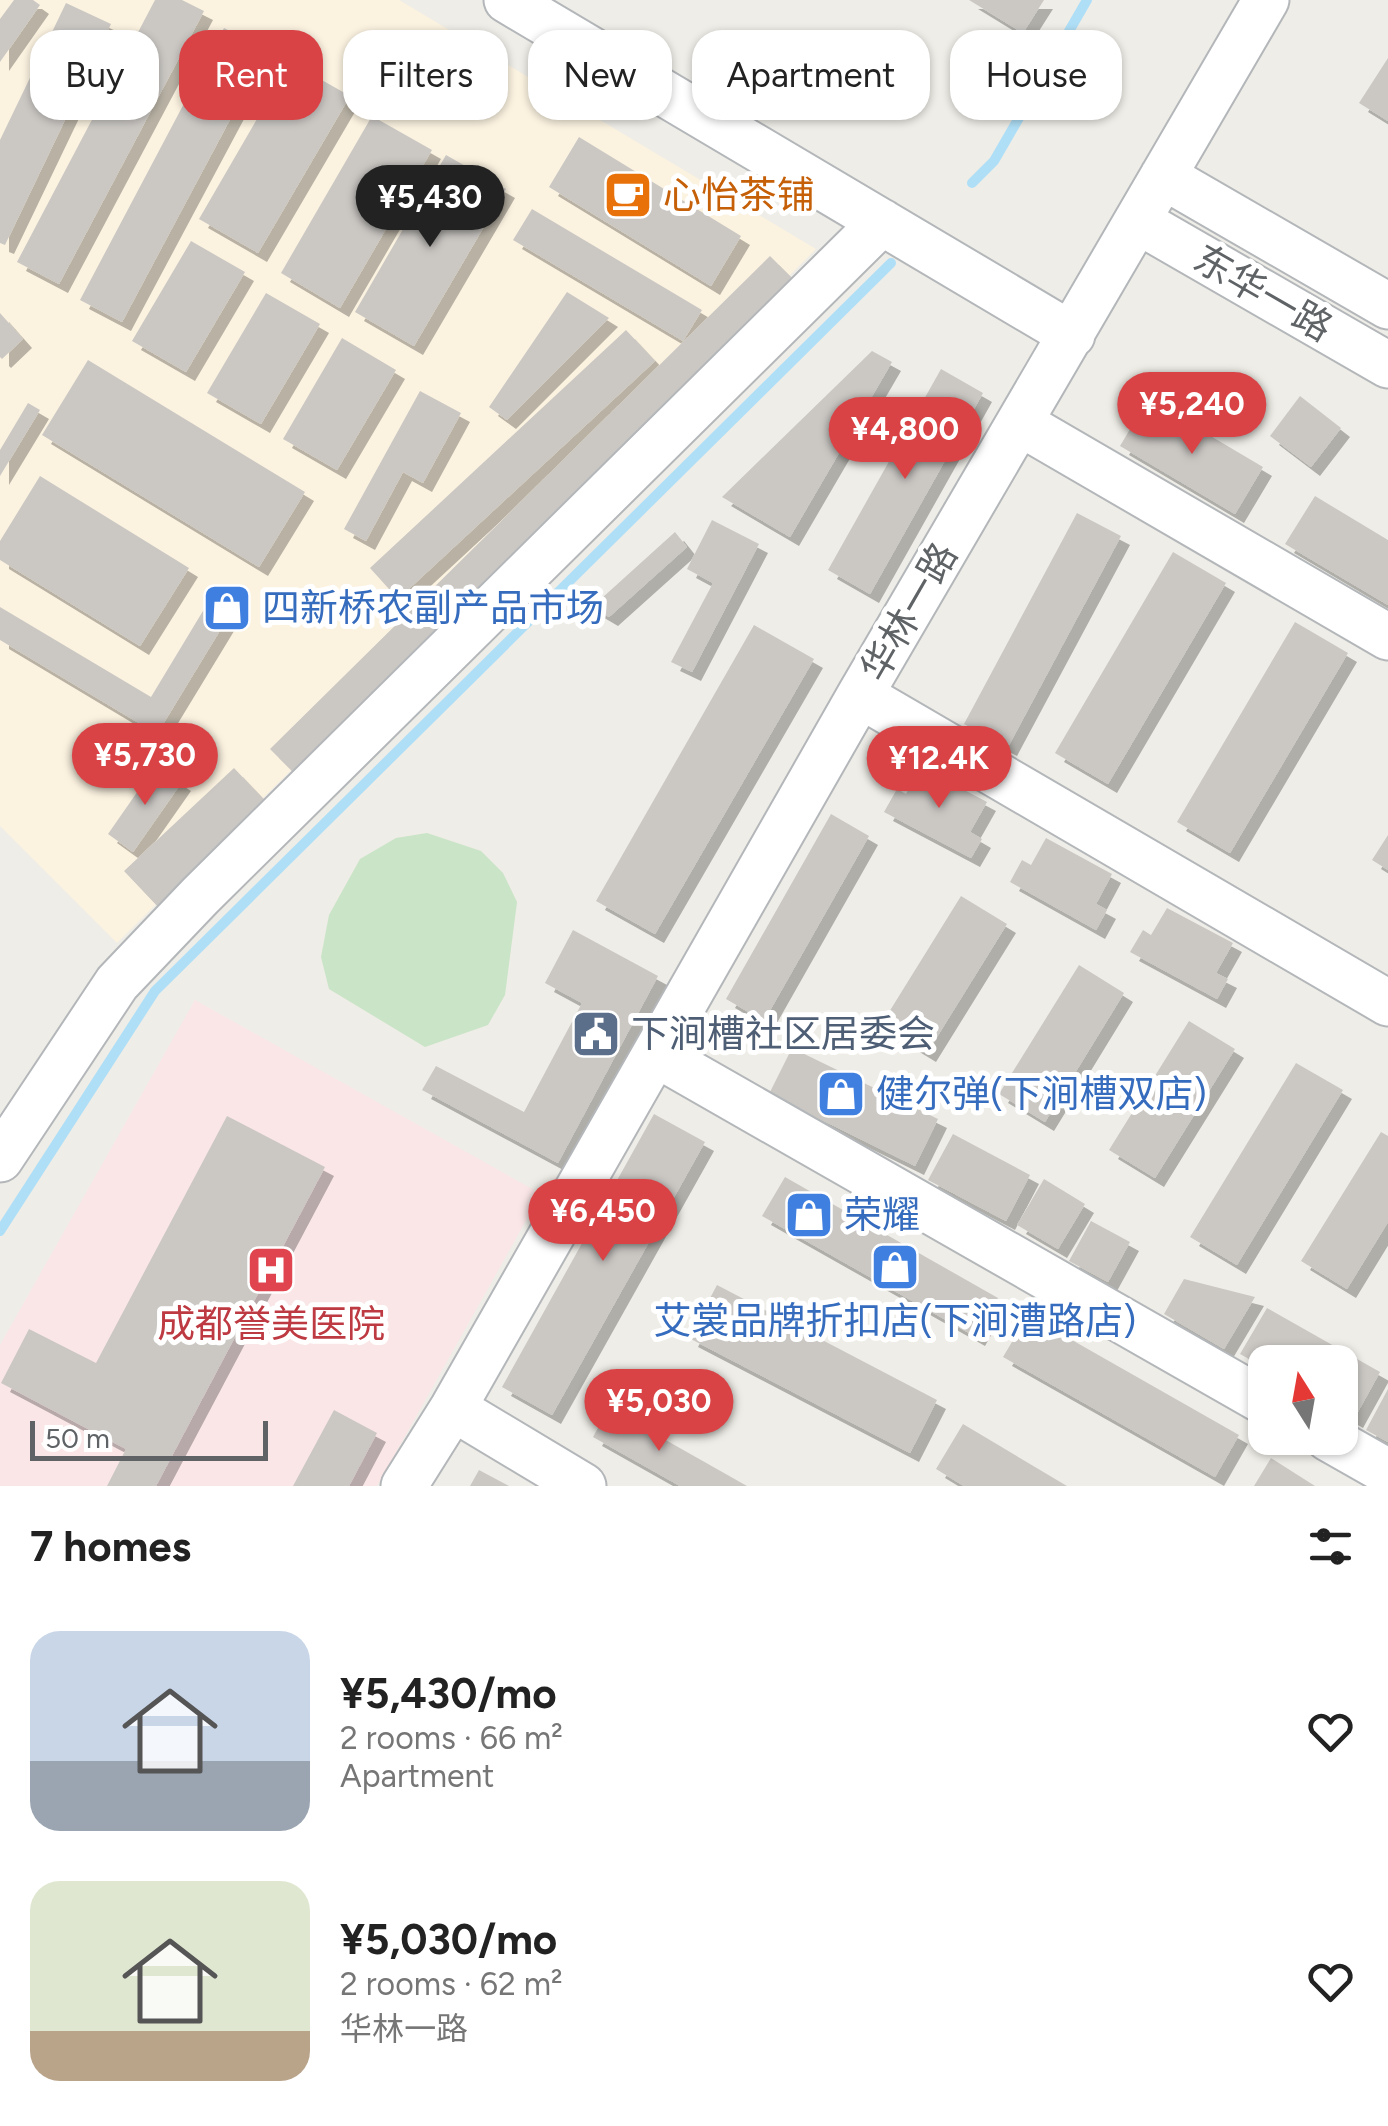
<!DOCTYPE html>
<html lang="en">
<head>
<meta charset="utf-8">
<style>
	:root { --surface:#fff; --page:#f6f6f6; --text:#222; --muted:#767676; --accent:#da4346 }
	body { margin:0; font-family:Figtree,"Noto Sans SC",sans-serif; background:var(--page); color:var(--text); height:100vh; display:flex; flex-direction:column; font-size:38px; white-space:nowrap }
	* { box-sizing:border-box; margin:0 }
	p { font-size:32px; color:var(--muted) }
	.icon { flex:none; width:55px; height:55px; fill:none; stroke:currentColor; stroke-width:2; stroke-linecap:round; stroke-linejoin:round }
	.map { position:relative; height:1486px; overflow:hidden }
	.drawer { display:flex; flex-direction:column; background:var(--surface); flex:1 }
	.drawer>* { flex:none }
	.hud { position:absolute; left:30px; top:30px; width:1330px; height:90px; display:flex; gap:20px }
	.needle { width:65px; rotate:349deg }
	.buttons { position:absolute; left:1248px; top:1345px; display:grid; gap:20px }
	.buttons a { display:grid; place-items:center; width:110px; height:110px; border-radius:20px; background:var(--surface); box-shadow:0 2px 8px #0004; font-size:50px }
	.scale { position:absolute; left:30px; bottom:25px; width:238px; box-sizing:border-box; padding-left:10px; border:5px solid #5f6366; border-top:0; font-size:28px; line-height:35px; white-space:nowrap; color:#5f6366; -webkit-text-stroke:8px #fff; paint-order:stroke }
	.price { position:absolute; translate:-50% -85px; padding:0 22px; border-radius:35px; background:var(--accent); color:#fff; font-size:32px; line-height:65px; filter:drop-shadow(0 2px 5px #0008) }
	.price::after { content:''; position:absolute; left:50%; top:60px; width:30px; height:22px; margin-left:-15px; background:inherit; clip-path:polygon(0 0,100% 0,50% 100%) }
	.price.current { background:#222; color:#fff }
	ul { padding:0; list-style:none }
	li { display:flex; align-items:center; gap:30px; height:250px; padding:0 30px }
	li span { display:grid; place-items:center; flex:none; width:280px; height:200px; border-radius:30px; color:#555 }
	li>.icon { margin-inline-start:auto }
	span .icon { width:120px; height:120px; fill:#fffc; stroke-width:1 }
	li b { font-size:42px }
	h2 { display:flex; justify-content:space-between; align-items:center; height:120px; padding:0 30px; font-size:42px }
	.tag { padding:0 35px; border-radius:30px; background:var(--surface); box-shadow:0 2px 8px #0004; font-size:35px; line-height:90px }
	.tag.current { background:var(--accent); color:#fff }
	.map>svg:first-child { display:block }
	.commercial { fill:#fbf2e0 }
	.medical { fill:#fae6e6 }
	.park { fill:#c9e4c6 }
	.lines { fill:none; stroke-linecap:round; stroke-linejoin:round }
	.stream { stroke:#afdff7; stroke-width:10 }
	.building { fill:#cbc8c4; filter:url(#shadow) }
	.minor-casing { stroke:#b4b7ba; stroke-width:49 }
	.minor { stroke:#fff; stroke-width:45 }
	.labels { text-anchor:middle; stroke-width:10; stroke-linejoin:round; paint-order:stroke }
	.food-label { font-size:38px; fill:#c56008; stroke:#fff; text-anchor:start }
	.street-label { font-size:38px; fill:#5f6366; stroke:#fff }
	.shop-label { font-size:38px; fill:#366cbe; stroke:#fff; text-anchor:start }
	.service-label { font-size:38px; fill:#4e5e75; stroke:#fff; text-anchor:start }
	.health-label { font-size:38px; fill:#be3a42; stroke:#fff }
</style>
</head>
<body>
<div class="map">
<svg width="1388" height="1486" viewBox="0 0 1388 1486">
	<defs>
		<filter id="shadow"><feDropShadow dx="9" dy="9" stdDeviation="0" flood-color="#0004"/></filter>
	</defs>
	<rect width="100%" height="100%" fill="#efede7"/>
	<path class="commercial" d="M 0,0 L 399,0 L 816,249 L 117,943 L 0,826 Z"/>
	<path class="medical" d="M 195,1000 L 541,1194 L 377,1486 L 0,1486 L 0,1345 Z"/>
	<path class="park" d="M 427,833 L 481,851 L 503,873 L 517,902 L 505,995 L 488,1025 L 425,1047 L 329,989 L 321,957 L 329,915 L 360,859 L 396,838 Z"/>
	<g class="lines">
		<path class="stream" d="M 972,183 L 994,161 L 1087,0
			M 0,1231 L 155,991 L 891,263"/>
	</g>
	<path class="building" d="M 14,0 L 33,0 L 40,5 L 0,62 L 0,19 Z
		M 155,0 L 182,0 L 204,11 L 59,284 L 17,262 Z
		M 969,0 L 1044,0 L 1023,33 Z
		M 66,3 L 111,24 L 5,245 L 0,243 L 0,140 Z
		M 224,28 L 267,50 L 122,322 L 80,300 Z
		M 1388,58 L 1388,121 L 1359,103 Z
		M 290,62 L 350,96 L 258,253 L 199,219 Z
		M 372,116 L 432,150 L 340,308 L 281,273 Z
		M 579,137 L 741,236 L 711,286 L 549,187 Z
		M 446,155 L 506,189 L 414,346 L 355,312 Z
		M 532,209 L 702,310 L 683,341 L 513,240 Z
		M 191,241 L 245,272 L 186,372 L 132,341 Z
		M 770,256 L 800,286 L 300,779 L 270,749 Z
		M 567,292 L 609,318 L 507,420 L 489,407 Z
		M 266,293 L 320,324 L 261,424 L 207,393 Z
		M 0,313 L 23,339 L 2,359 L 0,357 Z
		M 626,330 L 655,361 L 398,599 L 370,568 Z
		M 342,338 L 396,370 L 337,470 L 283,439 Z
		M 872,351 L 892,362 L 790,537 L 722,497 Z
		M 88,360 L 305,492 L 259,567 L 42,435 Z
		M 941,369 L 983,393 L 870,594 L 828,570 Z
		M 420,391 L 461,413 L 423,483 L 403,472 L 366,541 L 344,529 Z
		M 1300,396 L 1341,428 L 1311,467 L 1270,436 Z
		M 1148,399 L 1263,467 L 1235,514 L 1120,446 Z
		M 28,403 L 40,410 L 0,476 L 0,450 Z
		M 40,476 L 189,568 L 140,646 L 0,560 L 0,541 Z
		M 1315,496 L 1388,540 L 1388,605 L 1285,544 Z
		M 1077,513 L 1121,536 L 1008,747 L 964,724 Z
		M 712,520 L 759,544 L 692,672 L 671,662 L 713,583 L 687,569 Z
		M 675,532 L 687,547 L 609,617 L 592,607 Z
		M 1173,552 L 1226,583 L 1108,784 L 1055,753 Z
		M 212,596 L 233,609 L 157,734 L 0,640 L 0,607 L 151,697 Z
		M 1295,622 L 1348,653 L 1230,853 L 1177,822 Z
		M 754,625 L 814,659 L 655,934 L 596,901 Z
		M 156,765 L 182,782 L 133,852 L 108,834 Z
		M 921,767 L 987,802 L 970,832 L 982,839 L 971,858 L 884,812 L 897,789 L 906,794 Z
		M 234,768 L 271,807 L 161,910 L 124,871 Z
		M 831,814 L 869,836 L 764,1021 L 726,999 Z
		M 1388,835 L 1388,870 L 1372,860 Z
		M 1046,838 L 1112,874 L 1096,904 L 1107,910 L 1096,930 L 1010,882 L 1022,860 L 1031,865 Z
		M 961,896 L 1007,924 L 927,1053 L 881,1025 Z
		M 1167,908 L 1233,943 L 1216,973 L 1228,979 L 1217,999 L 1130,952 L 1143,930 L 1151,935 Z
		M 573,930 L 658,976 L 558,1163 L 422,1090 L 436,1066 L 524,1112 L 582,1003 L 545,983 Z
		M 1079,965 L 1124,993 L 1045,1122 L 999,1094 Z
		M 1189,1021 L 1235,1049 L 1155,1178 L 1109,1150 Z
		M 792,1048 L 938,1119 L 915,1166 L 769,1094 Z
		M 1296,1063 L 1343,1090 L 1237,1265 L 1190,1237 Z
		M 654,1114 L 705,1142 L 552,1415 L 502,1387 Z
		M 227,1116 L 325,1167 L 156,1486 L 107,1486 L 126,1449 L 1,1383 L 29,1329 L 96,1363 Z
		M 1381,1132 L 1388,1136 L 1388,1222 L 1347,1289 L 1301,1261 Z
		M 953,1134 L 1030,1175 L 1006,1221 L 928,1180 Z
		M 785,1177 L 998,1298 L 976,1337 L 762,1216 Z
		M 1044,1179 L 1085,1204 L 1058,1249 L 1017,1225 Z
		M 1091,1221 L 1130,1242 L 1108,1282 L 1069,1261 Z
		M 1184,1279 L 1255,1297 L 1224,1349 L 1164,1314 Z
		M 717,1285 L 937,1400 L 910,1453 L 689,1338 Z
		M 1267,1308 L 1380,1372 L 1354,1419 L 1340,1411 L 1340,1362 L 1265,1362 L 1265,1368 L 1240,1354 Z
		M 1028,1315 L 1239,1435 L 1215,1477 L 1003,1357 Z
		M 1388,1389 L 1388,1442 L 1366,1430 Z
		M 609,1408 L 747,1486 L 680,1486 L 593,1437 Z
		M 334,1410 L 377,1433 L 349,1486 L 293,1486 Z
		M 963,1424 L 1067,1486 L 964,1486 L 936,1469 Z
		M 1271,1458 L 1315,1486 L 1254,1486 Z
		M 479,1470 L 509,1486 L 470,1486 Z"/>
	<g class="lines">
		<g class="minor-casing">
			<path id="minor" d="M 507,0 L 1072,335
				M 1163,176 L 1388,306
				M 1138,221 L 1388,365
				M 1020,423 L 1388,637
				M 860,695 L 1388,1003
				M 656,1054 L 1265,1402
				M 0,1159 L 117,983 L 200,896 L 882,222
				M 453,1408 L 583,1486
				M 1328,1438 L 1388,1472
				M 404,1486 L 453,1408 L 860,695 L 1266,0"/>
		</g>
		<use href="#minor" class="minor"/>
	</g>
	<defs>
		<g id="cafe-square" transform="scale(2.5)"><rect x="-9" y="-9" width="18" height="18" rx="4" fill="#e8710a" stroke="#fff"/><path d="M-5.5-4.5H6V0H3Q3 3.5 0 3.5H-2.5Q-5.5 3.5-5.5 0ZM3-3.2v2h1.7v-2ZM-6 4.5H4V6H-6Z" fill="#fff"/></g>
		<g id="shop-square" transform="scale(2.5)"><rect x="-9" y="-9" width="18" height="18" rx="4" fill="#3f7fe0" stroke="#fff"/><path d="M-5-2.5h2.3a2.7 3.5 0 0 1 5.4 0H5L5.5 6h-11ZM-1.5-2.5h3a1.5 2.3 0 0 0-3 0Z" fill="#fff"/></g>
		<g id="civic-square" transform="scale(2.5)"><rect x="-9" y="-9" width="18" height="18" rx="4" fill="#5c6f8a" stroke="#fff"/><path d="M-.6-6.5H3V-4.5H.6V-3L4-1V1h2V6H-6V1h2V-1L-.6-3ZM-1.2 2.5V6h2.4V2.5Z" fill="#fff"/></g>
		<g id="hospital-square" transform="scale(2.5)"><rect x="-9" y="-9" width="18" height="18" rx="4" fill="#e0444e" stroke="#fff"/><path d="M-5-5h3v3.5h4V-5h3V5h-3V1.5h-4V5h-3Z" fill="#fff"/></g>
	</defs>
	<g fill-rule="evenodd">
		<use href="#cafe-square" x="628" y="195"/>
		<use href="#shop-square" x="227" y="608"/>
		<use href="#civic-square" x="596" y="1034"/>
		<use href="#shop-square" x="841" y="1094"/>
		<use href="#shop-square" x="809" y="1215"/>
		<use href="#shop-square" x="895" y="1267"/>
		<use href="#hospital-square" x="271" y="1270"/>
	</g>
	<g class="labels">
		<g class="food-label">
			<text x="663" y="208">心怡茶铺</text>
		</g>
		<g class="street-label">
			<text transform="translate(1263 293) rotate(30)" y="13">东华一路</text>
			<text transform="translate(909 612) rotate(-60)" y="13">华林一路</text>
		</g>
		<g class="shop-label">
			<text x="262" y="621">四新桥农副产品市场</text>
			<text x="876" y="1107">健尔弹(下涧槽双店)</text>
			<text x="844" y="1228">荣耀</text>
			<text x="895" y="1334" text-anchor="middle">艾裳品牌折扣店(下涧漕路店)</text>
		</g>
		<g class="service-label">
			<text x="631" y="1047">下涧槽社区居委会</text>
		</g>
		<g class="health-label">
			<text x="271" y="1337">成都誉美医院</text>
		</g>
	</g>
</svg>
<div class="buttons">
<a><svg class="needle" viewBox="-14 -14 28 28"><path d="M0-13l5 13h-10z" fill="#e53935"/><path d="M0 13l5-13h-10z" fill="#767676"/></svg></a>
</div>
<div class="scale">50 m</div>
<b class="price current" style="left:430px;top:250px">¥5,430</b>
<b class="price" style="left:1192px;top:457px">¥5,240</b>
<b class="price" style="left:905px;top:482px">¥4,800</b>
<b class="price" style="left:145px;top:808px">¥5,730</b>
<b class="price" style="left:939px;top:811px">¥12.4K</b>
<b class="price" style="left:603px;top:1264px">¥6,450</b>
<b class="price" style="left:659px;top:1454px">¥5,030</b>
<div class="hud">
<a class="tag">Buy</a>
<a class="tag current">Rent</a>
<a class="tag">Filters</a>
<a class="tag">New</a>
<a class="tag">Apartment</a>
<a class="tag">House</a>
</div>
</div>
<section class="drawer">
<h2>7 homes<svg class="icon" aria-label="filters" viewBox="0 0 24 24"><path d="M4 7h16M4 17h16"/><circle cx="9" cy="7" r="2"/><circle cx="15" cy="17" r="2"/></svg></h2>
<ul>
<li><span style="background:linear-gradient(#c9d6e8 65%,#9aa5b1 0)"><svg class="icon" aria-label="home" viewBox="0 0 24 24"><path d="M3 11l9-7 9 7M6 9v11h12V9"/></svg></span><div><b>¥5,430/mo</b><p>2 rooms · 66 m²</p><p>Apartment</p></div><svg class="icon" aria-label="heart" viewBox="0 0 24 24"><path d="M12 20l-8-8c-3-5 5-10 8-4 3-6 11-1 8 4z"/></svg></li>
<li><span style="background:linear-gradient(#dfe7d0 75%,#b9a48a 0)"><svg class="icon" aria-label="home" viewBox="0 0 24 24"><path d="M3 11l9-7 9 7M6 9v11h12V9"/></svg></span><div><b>¥5,030/mo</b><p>2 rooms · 62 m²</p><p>华林一路</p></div><svg class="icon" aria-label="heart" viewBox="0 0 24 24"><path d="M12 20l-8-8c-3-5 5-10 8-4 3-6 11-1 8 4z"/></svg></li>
</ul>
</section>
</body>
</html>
